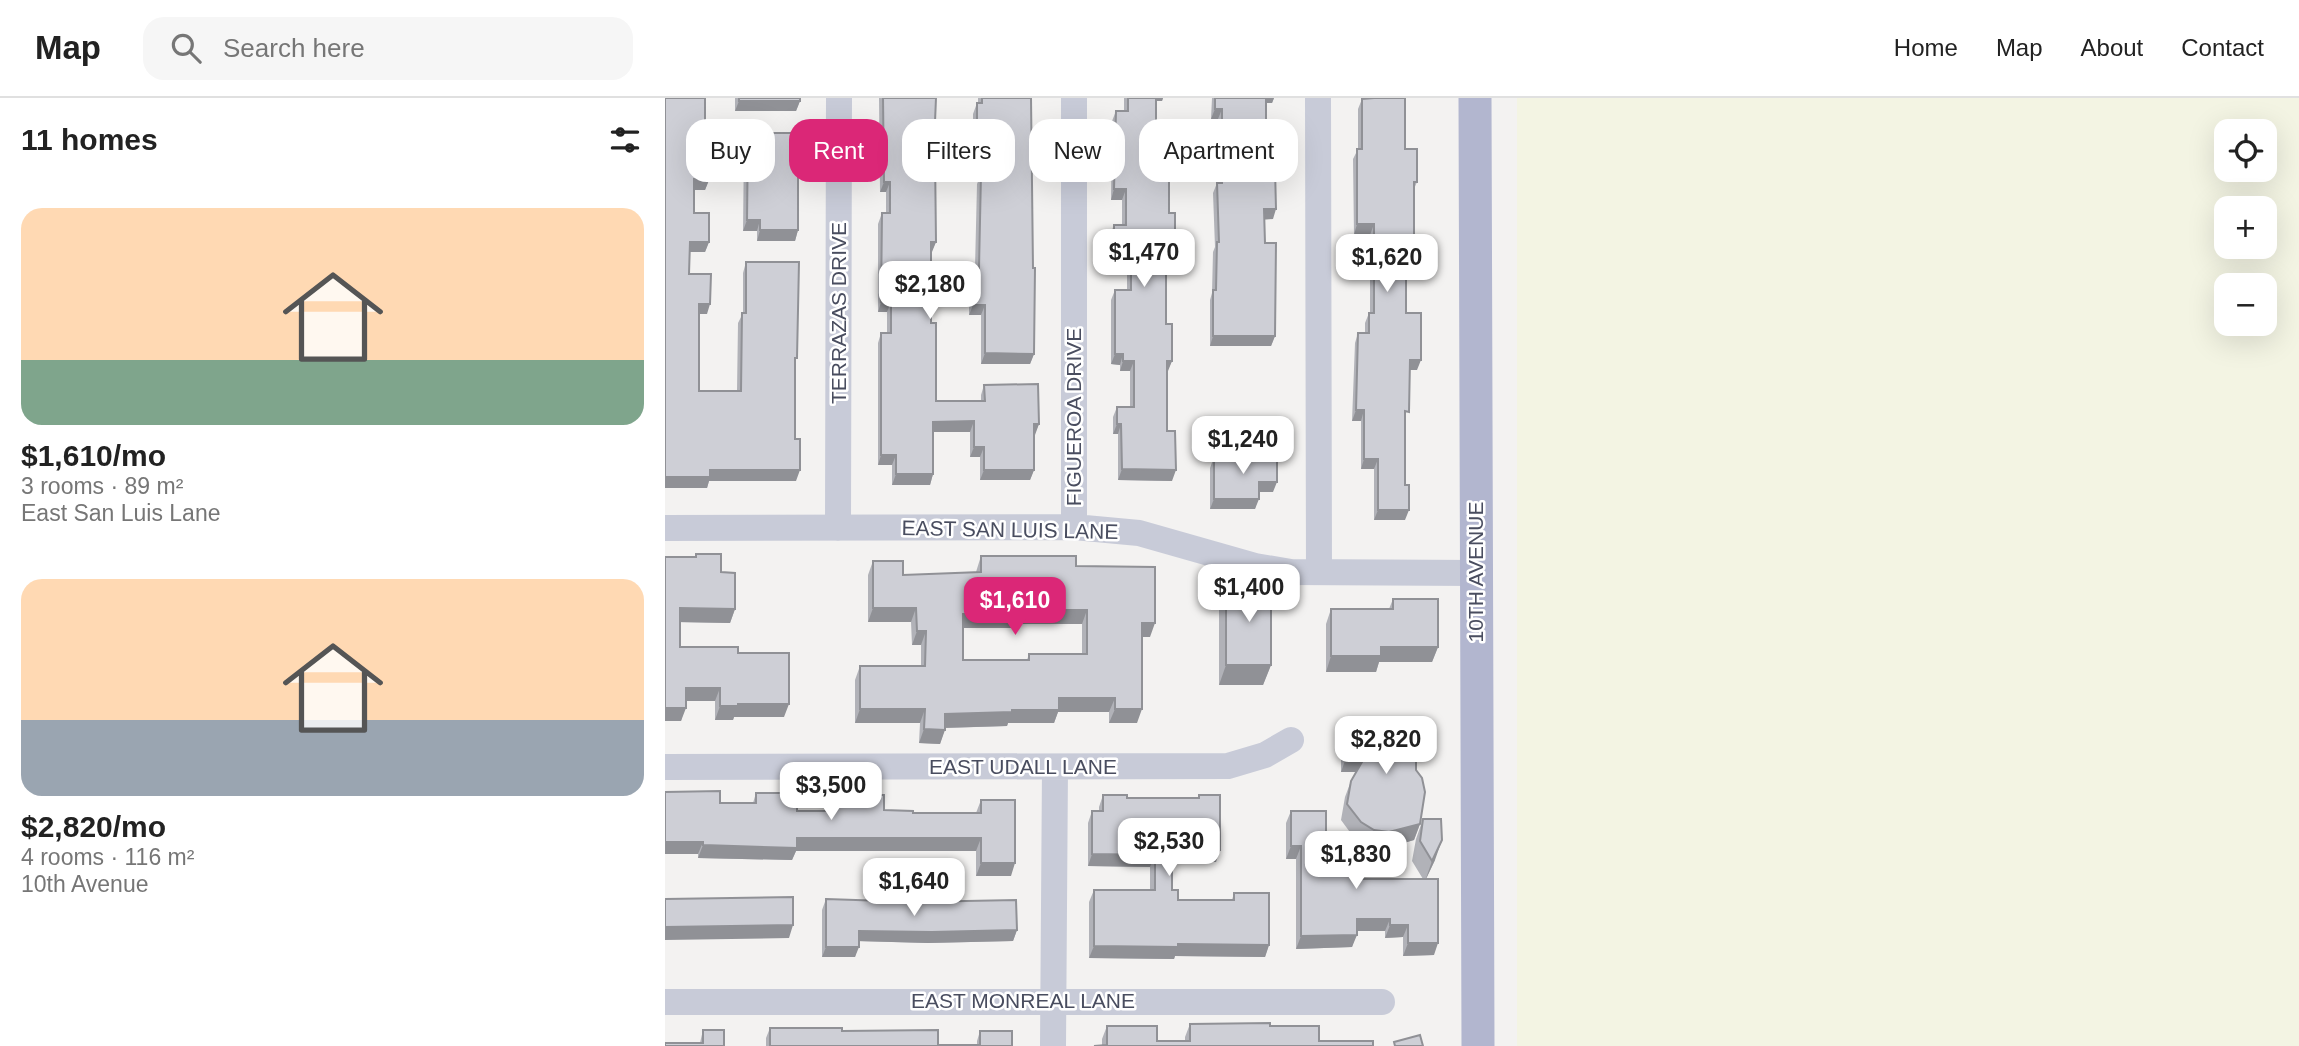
<!DOCTYPE html>
<html lang="en">
<head>
<meta charset="utf-8">
<style>
	:root { --surface:#fff; --page:#f6f6f6; --text:#222; --muted:#767676; --line:#e0e0e0; --accent:#db2777 }
	body { margin:0; font-family:Helvetica,sans-serif; background:var(--page); color:var(--text); height:100vh; display:flex; flex-direction:column; font-size:26px; white-space:nowrap }
	* { box-sizing:border-box; margin:0 }
	p { font-size:23px; color:var(--muted) }
	.icon { flex:none; width:38px; height:38px; fill:none; stroke:currentColor; stroke-width:2; stroke-linecap:round; stroke-linejoin:round }
	.map { position:relative; flex:1; overflow:hidden }
	.details { display:flex; flex-direction:column; background:var(--surface); width:665px }
	.details>* { flex:none }
	.hud { position:absolute; left:21px; top:21px; width:665px; height:63px; display:flex; gap:14px }
	.tools { position:absolute; left:1549px; top:21px; display:grid; gap:14px }
	.tools a { display:grid; place-items:center; width:63px; height:63px; border-radius:14px; background:var(--surface); box-shadow:0 7px 28px #0002; font-size:35px }
	.price { position:absolute; translate:-50% -60px; padding:0 16px; border-radius:14px; background:#fff; color:#222; font-size:23px; line-height:46px; filter:drop-shadow(0 2px 4px #0008) }
	.price::after { content:''; position:absolute; left:50%; top:42px; width:21px; height:16px; margin-left:-10px; background:inherit; clip-path:polygon(0 0,100% 0,50% 100%) }
	.price.active { background:var(--accent); color:#fff }
	ul { padding:0; list-style:none }
	li { display:grid; align-content:center; gap:14px; height:371px; padding:0 21px }
	li span { display:grid; place-items:center; height:217px; border-radius:21px; color:#555 }
	li>.icon { margin-inline-start:auto }
	span .icon { width:126px; height:126px; fill:#fffc; stroke-width:1 }
	li b { font-size:30px }
	h2 { display:flex; justify-content:space-between; align-items:center; height:84px; padding:0 21px; font-size:30px }
	.chip { padding:0 24px; border-radius:21px; background:var(--surface); box-shadow:0 7px 28px #0002; font-size:24px; line-height:63px }
	.chip.active { background:var(--accent); color:#fff }
	header { display:flex; align-items:center; gap:42px; box-sizing:border-box; height:98px; padding:0 35px; background:var(--surface); border-bottom:2px solid var(--line) }
	header strong { font-size:33px }
	nav { display:flex; gap:38px; margin-inline-start:auto; font-size:24px }
	.search { width:490px; height:63px; background:var(--page); display:flex; align-items:center; gap:18px; box-sizing:border-box; padding:0 24px; border-radius:21px; color:var(--muted); font-size:26px }
	main { display:flex; flex:1; min-height:0 }
	.map>svg:first-child { display:block }
	.sand { fill:#f3f4e3; fill-rule:evenodd }
	.lines { fill:none; stroke-linecap:round; stroke-linejoin:round }
	.minor { stroke:#c8cbd8; stroke-width:26 }
	.major { stroke:#b2b6cf; stroke-width:33 }
	.wall { fill:#b1b2b8; fill-rule:evenodd }
	.shaded-wall { fill:#909196 }
	.building { fill:#cecfd6; stroke:#909196; stroke-width:2; fill-rule:evenodd }
	.labels { text-anchor:middle; stroke-width:5; stroke-linejoin:round; paint-order:stroke }
	.street-label { font-size:21px; fill:#494d5f; stroke:#fff }
</style>
</head>
<body>
<header>
<strong>Map</strong>
<div class="search"><svg class="icon" aria-label="search" viewBox="0 0 24 24"><circle cx="10" cy="10" r="6"/><path d="M15 15l6 6"/></svg>Search here</div>
<nav><a>Home</a><a>Map</a><a>About</a><a>Contact</a></nav>
</header>
<main>
<section class="details">
<h2>11 homes<svg class="icon" aria-label="filters" viewBox="0 0 24 24"><path d="M4 7h16M4 17h16"/><circle cx="9" cy="7" r="2"/><circle cx="15" cy="17" r="2"/></svg></h2>
<ul>
<li><span style="background:linear-gradient(#ffd9b3 70%,#7fa58c 0)"><svg class="icon" aria-label="home" viewBox="0 0 24 24"><path d="M3 11l9-7 9 7M6 9v11h12V9"/></svg></span><div><b>$1,610/mo</b><p>3 rooms · 89 m²</p><p>East San Luis Lane</p></div></li>
<li><span style="background:linear-gradient(#ffd9b3 65%,#9aa5b1 0)"><svg class="icon" aria-label="home" viewBox="0 0 24 24"><path d="M3 11l9-7 9 7M6 9v11h12V9"/></svg></span><div><b>$2,820/mo</b><p>4 rooms · 116 m²</p><p>10th Avenue</p></div></li>
</ul>
</section>
<div class="map">
<svg width="1634" height="948" viewBox="0 0 1634 948">
	<rect width="100%" height="100%" fill="#f3f2f1"/>
	<path class="sand" d="M 852,0 L 1634,0 L 1634,948 L 852,948 ZM 1561,33 L 1600,33 L 1600,72 L 1561,72 ZM 1561,110 L 1600,110 L 1600,149 L 1561,149 ZM 1561,187 L 1600,187 L 1600,226 L 1561,226 Z"/>
	<g class="lines">
		<path class="minor" d="M 409,0 L 409,429
			M 653,0 L 654,474
			M 0,430 L 409,429 L 474,435 L 590,468 L 626,474 L 811,475
			M 173,430 L 174,0
			M 0,669 L 563,668 L 600,657 L 626,642
			M 0,904 L 717,904
			M 388,948 L 390,669"/>
		<path class="major" d="M 810,0 L 813,948"/>
	</g>
	<path class="wall" d="M 0,0 L 40,33 L 44,82 L 40,92 L 29,92 L 29,115 L 44,144 L 40,154 L 25,154 L 24,176 L 42,216 L 34,216 L 34,293 L 72,293 L 73,225 L 78,215 L 78,175 L 81,164 L 130,265 L 131,383 L 44,383 L 42,390 L 0,390 Z
		M 70,0 L 135,0 L 135,3 L 131,13 L 70,13 Z
		M 214,0 L 271,0 L 270,24 L 266,34 L 253,34 L 253,56 L 271,144 L 266,154 L 266,225 L 271,303 L 316,303 L 316,297 L 319,287 L 374,326 L 369,337 L 369,372 L 365,382 L 315,382 L 315,359 L 305,359 L 305,334 L 268,334 L 268,376 L 265,387 L 227,387 L 227,367 L 213,367 L 213,245 L 216,235 L 222,235 L 222,214 L 213,214 L 213,126 L 217,115 L 221,115 L 221,94 L 215,94 Z
		M 313,0 L 366,0 L 369,256 L 365,266 L 316,266 L 316,217 L 304,217 L 304,180 L 308,170 L 310,170 L 312,86 L 316,76 L 339,76 L 339,54 L 327,54 L 327,42 L 308,42 L 308,16 L 312,5 L 313,5 Z
		M 459,0 L 498,0 L 497,3 L 491,3 L 491,75 L 504,115 L 510,153 L 506,164 L 501,164 L 501,226 L 507,263 L 502,273 L 502,333 L 507,383 L 453,382 L 453,336 L 448,336 L 448,319 L 452,309 L 465,309 L 465,273 L 455,273 L 455,267 L 446,266 L 446,202 L 450,192 L 462,192 L 462,164 L 445,164 L 445,137 L 449,127 L 457,127 L 457,102 L 446,102 L 447,23 L 451,13 L 459,13 Z
		M 547,0 L 609,0 L 607,5 L 601,5 L 601,29 L 608,121 L 599,121 L 600,145 L 610,238 L 606,248 L 545,248 L 545,202 L 547,195 L 548,154 L 550,149 L 548,95 L 552,85 L 553,85 L 553,21 L 546,21 Z
		M 705,0 L 740,0 L 740,51 L 752,84 L 749,91 L 749,146 L 746,156 L 741,156 L 741,215 L 752,272 L 745,272 L 740,323 L 740,422 L 709,422 L 709,371 L 696,371 L 696,323 L 687,323 L 690,245 L 693,235 L 700,235 L 700,225 L 704,215 L 705,215 L 705,137 L 689,137 L 688,61 L 693,51 L 693,11 L 697,1 Z
		M 83,35 L 133,132 L 130,143 L 92,143 L 92,133 L 78,133 L 79,45 Z
		M 549,359 L 608,394 L 594,394 L 590,411 L 545,411 L 545,370 Z
		M 31,456 L 56,474 L 70,511 L 65,525 L 15,524 L 15,549 L 73,555 L 119,619 L 69,619 L 68,622 L 50,622 L 50,603 L 21,603 L 16,623 L 0,623 L 0,459 L 30,459 Z
		M 316,458 L 411,468 L 485,539 L 477,539 L 472,625 L 444,625 L 444,614 L 393,614 L 389,625 L 343,625 L 342,628 L 280,630 L 275,646 L 254,645 L 255,625 L 190,625 L 190,582 L 195,568 L 256,568 L 256,547 L 247,547 L 246,524 L 203,524 L 203,477 L 208,463 L 238,477 L 311,474 ZM 352,526 L 417,526 L 417,556 L 364,556 L 362,562 L 298,562 L 298,530 L 350,530 Z
		M 561,484 L 606,567 L 598,587 L 554,587 L 554,504 Z
		M 728,501 L 773,549 L 767,564 L 714,564 L 711,574 L 661,574 L 661,526 L 666,511 L 724,511 Z
		M 682,626 L 751,672 L 755,726 L 749,742 L 718,751 L 703,748 L 690,741 L 676,722 L 680,699 L 686,683 L 692,674 L 676,674 L 676,642 Z
		M 91,695 L 132,713 L 160,713 L 160,708 L 165,696 L 219,712 L 248,715 L 311,715 L 316,702 L 346,778 L 311,778 L 311,753 L 131,753 L 127,762 L 33,760 L 33,756 L 0,756 L 55,705 L 88,705 Z
		M 438,697 L 462,700 L 533,700 L 534,697 L 551,764 L 512,764 L 511,768 L 507,768 L 507,792 L 513,802 L 567,802 L 569,795 L 604,847 L 600,859 L 510,858 L 509,861 L 424,860 L 424,804 L 429,792 L 485,792 L 485,769 L 423,768 L 423,725 L 427,713 L 434,713 L 434,709 Z
		M 626,713 L 661,759 L 687,781 L 758,781 L 747,763 L 751,741 L 758,721 L 770,762 L 761,781 L 769,857 L 738,858 L 738,839 L 720,840 L 720,833 L 692,833 L 687,849 L 631,851 L 631,761 L 621,761 L 621,725 Z
		M 161,801 L 352,832 L 348,843 L 263,845 L 194,843 L 190,859 L 157,859 L 157,812 Z
		M 525,926 L 605,928 L 654,943 L 437,947 L 437,941 L 442,928 L 492,943 L 520,943 L 520,939 Z
		M 105,930 L 177,933 L 273,947 L 312,947 L 312,943 L 315,933 L 347,948 L 101,948 L 101,940 Z
		M 38,932 L 59,948 L 35,945 Z"/>
	<path class="shaded-wall" d="M 488,0 L 498,0 L 497,3 L 487,3 Z
		M 599,0 L 609,0 L 607,5 L 597,5 Z
		M 74,3 L 135,3 L 131,13 L 70,13 Z
		M 550,11 L 557,11 L 553,21 L 546,21 Z
		M 253,24 L 270,24 L 266,34 L 249,34 Z
		M 312,32 L 331,32 L 327,42 L 308,42 Z
		M 331,43 L 342,43 L 339,54 L 327,54 Z
		M 29,81 L 44,82 L 40,92 L 26,92 Z
		M 219,84 L 225,84 L 221,94 L 215,94 Z
		M 449,91 L 461,91 L 457,102 L 446,102 Z
		M 599,111 L 611,111 L 608,121 L 595,122 Z
		M 82,122 L 95,122 L 92,133 L 78,133 Z
		M 692,126 L 709,126 L 705,137 L 689,137 Z
		M 95,132 L 133,132 L 130,143 L 92,143 Z
		M 25,144 L 44,144 L 40,154 L 21,154 Z
		M 266,144 L 271,144 L 267,154 L 262,154 Z
		M 741,146 L 749,146 L 746,156 L 737,156 Z
		M 449,153 L 466,153 L 462,164 L 445,164 Z
		M 501,153 L 510,153 L 506,164 L 497,164 Z
		M 216,204 L 226,204 L 222,214 L 213,214 Z
		M 34,206 L 45,206 L 42,216 L 31,216 Z
		M 308,207 L 320,207 L 316,217 L 304,217 Z
		M 548,238 L 610,238 L 606,248 L 545,248 Z
		M 320,255 L 369,256 L 365,266 L 316,266 Z
		M 450,256 L 458,256 L 455,267 L 446,266 Z
		M 745,262 L 756,262 L 752,272 L 741,272 Z
		M 458,263 L 469,263 L 465,273 L 455,273 Z
		M 502,263 L 507,263 L 503,273 L 499,273 Z
		M 691,312 L 699,312 L 696,323 L 687,323 Z
		M 309,323 L 305,334 L 265,334 L 268,324 Z
		M 369,326 L 374,326 L 370,337 L 365,337 Z
		M 452,326 L 456,326 L 453,336 L 448,336 Z
		M 309,349 L 319,349 L 315,359 L 305,359 Z
		M 216,357 L 231,357 L 227,367 L 213,367 Z
		M 699,361 L 713,361 L 709,371 L 696,371 Z
		M 457,371 L 511,372 L 507,383 L 453,382 Z
		M 45,372 L 135,372 L 131,383 L 44,383 L 42,390 L 0,390 L 0,379 Z
		M 319,372 L 369,372 L 365,382 L 315,382 Z
		M 231,376 L 268,376 L 265,387 L 227,387 Z
		M 594,384 L 612,384 L 608,394 L 590,394 Z
		M 549,401 L 594,401 L 590,411 L 545,411 Z
		M 713,412 L 744,412 L 740,422 L 709,422 Z
		M 15,510 L 70,511 L 65,525 L 10,524 Z
		M 208,510 L 251,510 L 246,524 L 203,524 Z
		M 355,512 L 422,512 L 417,526 L 352,526 L 350,530 L 293,530 L 298,516 Z
		M 477,525 L 490,525 L 485,539 L 472,539 Z
		M 252,533 L 261,533 L 256,547 L 247,547 Z
		M 716,549 L 773,549 L 767,564 L 714,564 L 711,574 L 661,574 L 666,558 Z
		M 561,567 L 606,567 L 598,587 L 554,587 Z
		M 21,590 L 55,590 L 50,603 L 16,603 Z
		M 394,600 L 450,600 L 444,614 L 393,614 L 389,625 L 343,625 L 342,628 L 275,630 L 280,616 L 347,612 Z
		M 73,606 L 124,606 L 119,619 L 69,619 L 68,622 L 50,622 L 55,608 Z
		M 0,610 L 21,610 L 16,623 L 0,623 Z
		M 195,611 L 260,611 L 255,625 L 190,625 Z
		M 450,611 L 477,611 L 472,625 L 444,625 Z
		M 259,631 L 280,632 L 275,646 L 254,645 Z
		M 682,657 L 701,657 L 695,674 L 676,674 Z
		M 755,726 L 749,742 L 718,751 L 724,734 Z
		M 132,740 L 316,740 L 311,753 L 131,753 L 127,762 L 33,760 L 38,747 Z
		M 777,742 L 770,762 L 760,783 L 767,763 Z
		M 0,744 L 38,744 L 33,756 L 0,756 Z
		M 626,748 L 636,748 L 631,761 L 621,761 Z
		M 515,752 L 555,752 L 551,764 L 512,764 L 511,768 L 502,768 L 507,756 Z
		M 427,756 L 490,757 L 485,769 L 423,768 Z
		M 316,765 L 350,765 L 346,778 L 311,778 Z
		M 692,821 L 725,821 L 720,833 L 687,833 Z
		M 128,827 L 124,840 L 0,842 L 0,829 Z
		M 725,827 L 743,827 L 738,839 L 720,840 Z
		M 352,832 L 348,843 L 263,845 L 190,843 L 194,833 Z
		M 692,837 L 687,849 L 631,851 L 636,838 Z
		M 743,845 L 773,845 L 769,857 L 738,858 Z
		M 513,846 L 604,847 L 600,859 L 510,858 L 509,861 L 424,860 L 429,848 Z
		M 161,849 L 194,849 L 190,859 L 157,859 Z"/>
	<path class="building" d="M 0,0 L 40,0 L 40,33 L 45,33 L 44,82 L 29,81 L 29,115 L 44,115 L 44,144 L 25,144 L 24,176 L 46,176 L 45,206 L 34,206 L 34,293 L 76,293 L 77,215 L 81,215 L 81,164 L 134,164 L 132,260 L 130,260 L 130,341 L 135,341 L 135,372 L 45,372 L 45,379 L 0,379 Z
		M 74,0 L 135,0 L 135,3 L 74,3 Z
		M 218,0 L 271,0 L 270,24 L 253,24 L 253,56 L 270,56 L 271,144 L 266,144 L 266,225 L 271,225 L 271,303 L 320,303 L 319,287 L 373,286 L 374,326 L 369,326 L 369,372 L 319,372 L 319,349 L 309,349 L 309,323 L 268,324 L 268,376 L 231,376 L 231,357 L 216,357 L 216,235 L 226,235 L 226,204 L 216,204 L 217,115 L 225,115 L 225,84 L 219,84 Z
		M 317,0 L 366,0 L 368,170 L 370,170 L 369,256 L 320,255 L 320,207 L 308,207 L 308,170 L 314,170 L 316,76 L 342,76 L 342,43 L 331,43 L 331,32 L 312,32 L 312,5 L 317,5 Z
		M 463,0 L 491,0 L 491,75 L 504,75 L 504,115 L 510,115 L 510,153 L 501,153 L 501,226 L 507,226 L 507,263 L 502,263 L 502,333 L 510,333 L 511,372 L 457,371 L 456,326 L 452,326 L 452,309 L 469,309 L 469,263 L 458,263 L 458,256 L 450,256 L 450,192 L 466,192 L 466,153 L 449,153 L 449,127 L 461,127 L 461,91 L 449,91 L 451,13 L 463,13 Z
		M 550,0 L 601,0 L 601,29 L 609,29 L 611,111 L 599,111 L 600,145 L 611,145 L 610,238 L 548,238 L 548,192 L 551,192 L 552,144 L 554,144 L 552,85 L 557,85 L 557,11 L 550,11 Z
		M 709,0 L 740,0 L 740,51 L 752,51 L 752,84 L 749,84 L 749,146 L 741,146 L 741,215 L 756,215 L 756,262 L 745,262 L 744,314 L 740,313 L 740,387 L 744,387 L 744,412 L 713,412 L 713,361 L 699,361 L 699,312 L 691,312 L 693,235 L 704,235 L 704,215 L 709,215 L 709,126 L 692,126 L 692,51 L 697,51 L 697,1 Z
		M 83,35 L 133,35 L 133,132 L 95,132 L 95,122 L 82,122 Z
		M 549,359 L 612,359 L 612,384 L 594,384 L 594,401 L 549,401 Z
		M 31,456 L 56,456 L 56,474 L 70,475 L 70,511 L 15,510 L 15,549 L 73,549 L 73,555 L 124,555 L 124,606 L 73,606 L 73,608 L 55,608 L 55,590 L 21,590 L 21,610 L 0,610 L 0,459 L 31,459 Z
		M 316,458 L 411,458 L 411,468 L 490,469 L 490,525 L 477,525 L 477,611 L 450,611 L 450,600 L 394,600 L 394,612 L 347,612 L 347,614 L 280,616 L 280,632 L 259,631 L 260,611 L 195,611 L 195,568 L 260,568 L 261,533 L 252,533 L 251,510 L 208,510 L 208,463 L 238,463 L 238,477 L 316,474 ZM 355,512 L 422,512 L 422,556 L 364,556 L 364,562 L 298,562 L 298,516 L 355,516 Z
		M 561,484 L 606,484 L 606,567 L 561,567 Z
		M 728,501 L 773,501 L 773,549 L 716,549 L 716,558 L 666,558 L 666,511 L 728,511 Z
		M 751,624 L 751,672 L 757,680 L 760,694 L 755,726 L 724,734 L 709,732 L 696,724 L 682,706 L 686,683 L 701,657 L 682,657 L 682,626 Z
		M 55,693 L 55,705 L 91,705 L 91,695 L 132,695 L 132,713 L 165,713 L 165,696 L 219,697 L 219,712 L 248,713 L 248,715 L 316,715 L 316,702 L 350,702 L 350,765 L 316,765 L 316,740 L 132,740 L 132,750 L 38,747 L 38,744 L 0,744 L 0,694 Z
		M 438,697 L 462,697 L 462,700 L 534,700 L 534,697 L 555,697 L 555,752 L 515,752 L 515,756 L 507,756 L 507,792 L 513,792 L 513,802 L 569,802 L 569,795 L 604,795 L 604,847 L 513,846 L 513,849 L 429,848 L 429,792 L 490,792 L 490,757 L 427,756 L 427,713 L 438,713 Z
		M 626,713 L 661,713 L 661,759 L 687,759 L 687,781 L 773,781 L 773,845 L 743,845 L 743,827 L 725,827 L 725,821 L 692,821 L 692,837 L 636,838 L 636,748 L 626,748 Z
		M 758,721 L 776,721 L 777,742 L 767,763 L 755,743 Z
		M 128,799 L 128,827 L 0,829 L 0,801 Z
		M 161,801 L 250,804 L 351,802 L 352,832 L 267,834 L 194,833 L 194,849 L 161,849 Z
		M 605,925 L 605,928 L 654,928 L 654,943 L 708,943 L 708,948 L 429,948 L 442,947 L 442,928 L 492,928 L 492,943 L 525,943 L 525,926 Z
		M 105,930 L 177,930 L 177,933 L 273,932 L 273,947 L 315,947 L 315,933 L 347,933 L 347,948 L 105,948 Z
		M 38,932 L 59,932 L 59,948 L 0,948 L 0,945 L 38,945 Z
		M 755,937 L 758,948 L 730,948 L 729,944 Z"/>
	<g class="labels">
		<g class="street-label">
			<text transform="translate(174 215) rotate(-90)" y="7">TERRAZAS DRIVE</text>
			<text transform="translate(409 319) rotate(-90)" y="7">FIGUEROA DRIVE</text>
			<text transform="translate(345 432) rotate(1)" y="7">EAST SAN LUIS LANE</text>
			<text transform="translate(811 474) rotate(-90)" y="7">10TH AVENUE</text>
			<text x="358" y="676">EAST UDALL LANE</text>
			<text x="358" y="910">EAST MONREAL LANE</text>
		</g>
	</g>
</svg>
<div class="tools">
<a><svg class="icon" aria-label="locate" viewBox="0 0 24 24"><circle cx="12" cy="12" r="6"/><path d="M12 2v4M12 18v4M2 12h4M18 12h4"/></svg></a>
<a>+</a>
<a>−</a>
</div>
<b class="price" style="left:479px;top:191px">$1,470</b>
<b class="price" style="left:722px;top:196px">$1,620</b>
<b class="price" style="left:265px;top:223px">$2,180</b>
<b class="price" style="left:578px;top:378px">$1,240</b>
<b class="price" style="left:584px;top:526px">$1,400</b>
<b class="price active" style="left:350px;top:539px">$1,610</b>
<b class="price" style="left:721px;top:678px">$2,820</b>
<b class="price" style="left:166px;top:724px">$3,500</b>
<b class="price" style="left:504px;top:780px">$2,530</b>
<b class="price" style="left:691px;top:793px">$1,830</b>
<b class="price" style="left:249px;top:820px">$1,640</b>
<div class="hud">
<a class="chip">Buy</a>
<a class="chip active">Rent</a>
<a class="chip">Filters</a>
<a class="chip">New</a>
<a class="chip">Apartment</a>
</div>
</div>
</main>
</body>
</html>
